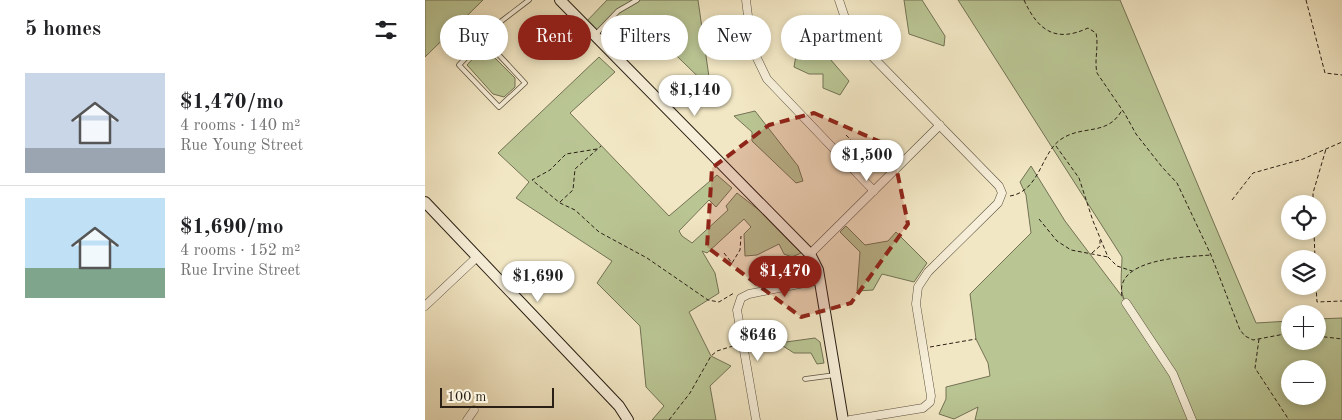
<!DOCTYPE html>
<html lang="en">
<head>
<meta charset="utf-8">
<style>
	:root { --surface:#fff; --page:#f2f2f2; --text:#202124; --muted:#757577; --line:#e0e0e0; --accent:#8f2418 }
	body { margin:0; font-family:"Old Standard TT",serif; background:var(--page); color:var(--text); height:100vh; display:flex; flex-direction:column; font-size:19px; white-space:nowrap }
	* { box-sizing:border-box; margin:0 }
	p { font-size:16px; color:var(--muted) }
	.icon { flex:none; width:28px; height:28px; fill:none; stroke:currentColor; stroke-width:2; stroke-linecap:round; stroke-linejoin:round }
	.map { position:relative; flex:1; overflow:hidden }
	.details { display:flex; flex-direction:column; background:var(--surface); width:425px }
	.details>* { flex:none }
	.hud { position:absolute; left:15px; top:15px; width:475px; height:45px; display:flex; gap:10px }
	.fabs { position:absolute; left:856px; top:195px; display:grid; gap:10px }
	.fabs a { display:grid; place-items:center; width:45px; height:45px; border-radius:50%; background:var(--surface); box-shadow:0 2px 8px #0003; font-size:25px }
	.scale { position:absolute; left:15px; bottom:12px; width:114px; box-sizing:border-box; padding-left:5px; border:2px solid #291f14; border-top:0; font-size:14px; line-height:18px; white-space:nowrap; color:#291f14; -webkit-text-stroke:4px #f7efd9; paint-order:stroke }
	.price { position:absolute; translate:-50% -42px; padding:0 11px; border-radius:18px; background:#fff; color:#222; font-size:16px; line-height:32px; filter:drop-shadow(0 1px 2px #0008) }
	.price::after { content:''; position:absolute; left:50%; top:30px; width:15px; height:11px; margin-left:-8px; background:inherit; clip-path:polygon(0 0,100% 0,50% 100%) }
	.price.selected { background:var(--accent); color:#fff }
	ul { padding:0; list-style:none }
	li { display:flex; align-items:center; gap:15px; height:125px; padding:0 25px }
	li+li { border-top:1px solid var(--line) }
	li span { display:grid; place-items:center; flex:none; width:140px; height:100px; border-radius:0px; color:#555 }
	li>.icon { margin-inline-start:auto }
	span .icon { width:60px; height:60px; fill:#fffc; stroke-width:1 }
	li b { font-size:21px }
	h2 { display:flex; justify-content:space-between; align-items:center; height:60px; padding:0 25px; font-size:21px }
	.pill { padding:0 18px; border-radius:22px; background:var(--surface); box-shadow:0 2px 8px #0003; font-size:18px; line-height:45px }
	.pill.selected { background:var(--accent); color:#fff }
	main { display:flex; flex:1; min-height:0 }
	.map>svg:first-child { display:block }
	.green { fill:#bac594; stroke:#727254; fill-rule:evenodd }
	.lines { fill:none; stroke-linecap:round; stroke-linejoin:round }
	.lane-casing { stroke:#5b5140; stroke-width:5.5 }
	.street-casing { stroke:#5b5140; stroke-width:9 }
	.secondary-casing { stroke:#291f14; stroke-width:12 }
	.path { stroke:#291f14; stroke-width:1; stroke-dasharray:4 2.5; stroke-linecap:butt }
	.lane { stroke:#f7efd9; stroke-width:4 }
	.street { stroke:#f7efd9; stroke-width:8 }
	.secondary { stroke:#f7efd9; stroke-width:10 }
	.marked { fill:#8f2418; fill-opacity:0.2; stroke:#8f2418; stroke-width:4; stroke-dasharray:10 6; stroke-linejoin:round }
</style>
</head>
<body>
<main>
<section class="details">
<h2>5 homes<svg class="icon" aria-label="filters" viewBox="0 0 24 24"><path d="M4 7h16M4 17h16"/><circle cx="9" cy="7" r="2"/><circle cx="15" cy="17" r="2"/></svg></h2>
<ul>
<li><span style="background:linear-gradient(#c9d6e8 75%,#9aa5b1 0)"><svg class="icon" aria-label="home" viewBox="0 0 24 24"><path d="M3 11l9-7 9 7M6 9v11h12V9"/></svg></span><div><b>$1,470/mo</b><p>4 rooms · 140 m²</p><p>Rue Young Street</p></div></li>
<li><span style="background:linear-gradient(#bfe0f5 70%,#7fa58c 0)"><svg class="icon" aria-label="home" viewBox="0 0 24 24"><path d="M3 11l9-7 9 7M6 9v11h12V9"/></svg></span><div><b>$1,690/mo</b><p>4 rooms · 152 m²</p><p>Rue Irvine Street</p></div></li>
</ul>
</section>
<div class="map">
<svg width="917" height="420" viewBox="0 0 917 420">
	<rect width="100%" height="100%" fill="#f2e7c4"/>
	<filter id="stains"><feTurbulence type="fractalNoise" baseFrequency=".004" numOctaves="4"/><feColorMatrix values="0 0 0 0 .2 0 0 0 0 .09 0 0 0 0 .02 0 0 0 .5 -.17"/></filter>
	<radialGradient id="worn" r=".72"><stop offset=".6" stop-color="#630" stop-opacity="0"/><stop offset="1" stop-color="#630" stop-opacity=".3"/></radialGradient>
	<path class="green" d="M 0,0 L 58,0 L 0,57 Z
		M 182,0 L 273,0 L 284,77 L 285,82 L 296,94 L 295,98 L 223,28 L 214,15 L 182,46 L 159,24 Z
		M 479,0 L 497,0 L 520,36 L 519,46 L 484,34 Z
		M 533,0 L 695,0 L 831,323 L 865,321 L 865,341 L 892,341 L 893,319 L 917,318 L 917,420 L 550,420 L 553,407 L 529,419 L 514,414 L 521,399 L 521,387 L 565,376 L 563,363 L 551,339 L 545,294 L 606,233 L 601,195 L 595,182 L 606,166 L 640,221 L 699,299 C 694,287 697,270 697,257 ZM 865,369 L 892,369 L 892,396 L 865,396 Z
		M 393,45 L 424,81 L 415,95 L 398,88 L 398,74 L 384,74 L 369,67 L 372,49 Z
		M 60,48 L 90,78 L 90,87 L 79,97 L 68,94 L 42,65 L 57,49 Z
		M 174,57 L 190,72 L 145,113 L 244,216 L 292,175 L 307,188 L 291,207 L 284,200 L 254,231 L 257,236 L 267,243 L 303,210 L 301,206 L 312,193 L 334,210 L 376,253 L 367,257 L 359,254 L 354,244 L 332,255 L 320,256 L 319,234 L 326,227 L 319,219 L 282,253 L 277,251 L 290,273 L 294,293 L 264,312 L 286,356 L 306,366 L 285,386 L 291,420 L 227,420 L 239,406 L 221,387 L 215,326 L 172,283 L 187,261 L 91,198 L 104,182 L 73,153 Z
		M 330,111 L 373,166 L 378,181 L 371,183 L 327,141 L 327,132 L 309,116 Z
		M 421,226 L 440,245 L 463,241 L 471,232 L 502,263 L 489,282 L 457,274 L 448,290 L 432,291 L 435,252 L 415,232 Z
		M 390,338 L 395,342 L 399,363 L 392,364 L 386,353 L 369,353 L 358,346 L 361,342 Z"/>
	<g class="lines">
		<g class="lane-casing">
			<path id="lane" d="M 170,35 L 193,11 L 212,0
				M 59,39 L 100,83 L 74,107 L 34,65 L 74,23 L 104,0
				M 380,379 L 410,375"/>
		</g>
		<g class="street-casing">
			<path id="street" d="M 321,0 L 327,48 L 342,79 L 449,191
				M 414,0 L 424,30 L 433,42 L 574,186 L 577,193 L 573,203 L 503,272 L 493,287 L 491,304 L 506,396 L 505,402 L 498,408 L 425,420
				M 385,254 L 515,125
				M 701,303 L 748,374 L 767,420
				M 0,306 L 52,257
				M 42,420 L 49,410
				M 331,420 L 312,310 L 316,298 L 324,294 L 394,280"/>
		</g>
		<g class="secondary-casing">
			<path id="secondary" d="M 135,0 L 385,254 L 393,270 L 418,420
				M 0,202 L 194,406 L 203,420"/>
		</g>
		<path class="path" d="M 599,0 C 613,31 631,43 663,28 L 671,33 C 674,46 669,60 672,73 L 700,114 L 711,134 L 737,167 L 752,183 L 786,255 L 815,330 L 820,336 L 828,340 L 865,333
			M 881,0 L 900,73 L 917,75
			M 421,135 L 428,142
			M 631,146 L 654,178 L 668,221 L 683,257 L 692,266 L 707,271
			M 172,149 L 141,154 L 125,170 L 107,180 L 135,203 L 150,210 L 174,232 L 222,258 L 283,300 L 294,302 L 309,293
			M 585,196 C 616,191 616,150 638,138 C 659,125 683,136 697,110
			M 807,200 L 828,173 L 878,159 L 917,142
			M 135,202 L 148,190 L 150,169 L 176,146
			M 888,204 L 888,193 L 901,149
			M 614,219 L 632,241 L 646,250 L 683,257
			M 889,231 L 890,259
			M 299,253 L 307,263 L 315,250 L 316,236
			M 667,253 L 675,246 L 675,240
			M 891,286 L 892,302 L 917,301
			M 697,296 C 689,258 761,257 786,255
			M 892,336 L 917,339
			M 834,339 L 830,368 L 864,420
			M 505,347 L 551,339
			M 244,420 L 265,393 L 286,356 L 292,351 L 311,345"/>
		<use href="#lane" class="lane"/>
		<use href="#street" class="street"/>
		<use href="#secondary" class="secondary"/>
	</g>
	<path class="marked" d="M 389,113 L 467,147 L 483,224 L 426,303 L 376,317 L 282,247 L 287,168 L 344,125 Z"/>
	<rect width="100%" height="100%" filter="url(#stains)"/>
	<rect width="100%" height="100%" fill="url(#worn)"/>
</svg>
<div class="fabs">
<a><svg class="icon" aria-label="locate" viewBox="0 0 24 24"><circle cx="12" cy="12" r="6"/><path d="M12 2v4M12 18v4M2 12h4M18 12h4"/></svg></a>
<a><svg class="icon" aria-label="layers" viewBox="0 0 24 24"><path d="M12 4l9 5-9 5-9-5zM3 14l9 5 9-5"/></svg></a>
<a>+</a>
<a>−</a>
</div>
<div class="scale">100 m</div>
<b class="price" style="left:270px;top:117px">$1,140</b>
<b class="price" style="left:442px;top:182px">$1,500</b>
<b class="price selected" style="left:360px;top:298px">$1,470</b>
<b class="price" style="left:113px;top:303px">$1,690</b>
<b class="price" style="left:333px;top:362px">$646</b>
<div class="hud">
<a class="pill">Buy</a>
<a class="pill selected">Rent</a>
<a class="pill">Filters</a>
<a class="pill">New</a>
<a class="pill">Apartment</a>
</div>
</div>
</main>
</body>
</html>
